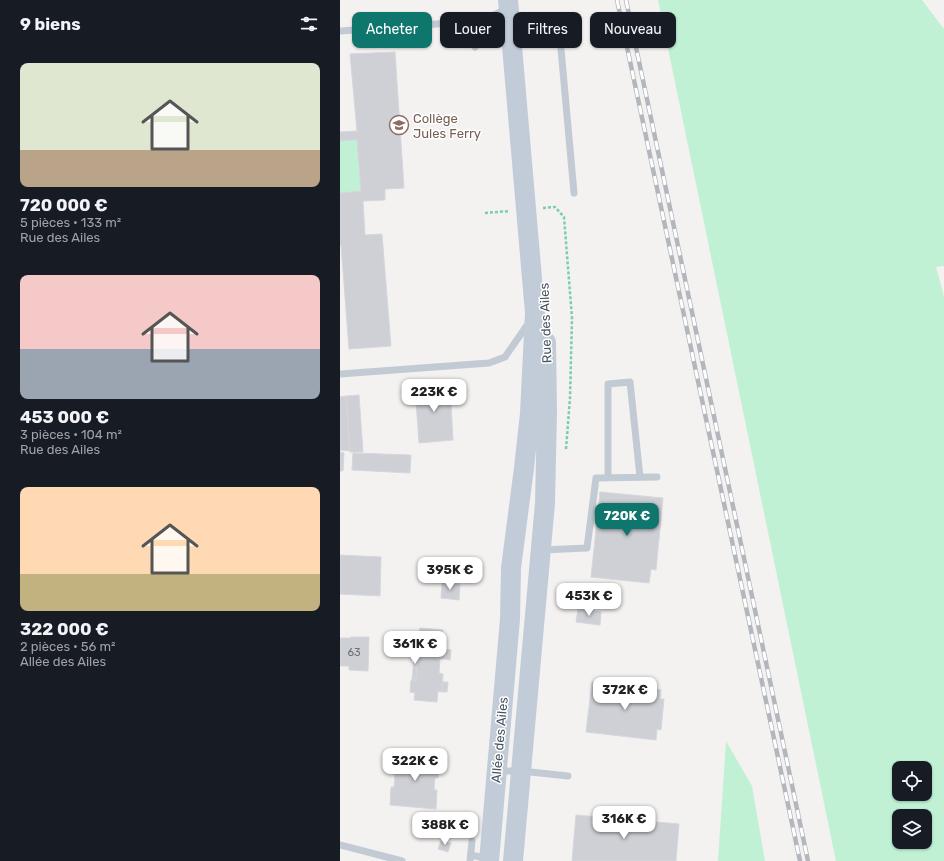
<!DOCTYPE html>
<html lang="fr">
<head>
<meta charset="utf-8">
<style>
	:root { --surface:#171b24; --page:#20242c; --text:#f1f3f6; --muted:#9ea1a6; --accent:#0f766e }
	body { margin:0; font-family:Rubik,sans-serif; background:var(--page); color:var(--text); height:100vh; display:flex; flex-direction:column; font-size:15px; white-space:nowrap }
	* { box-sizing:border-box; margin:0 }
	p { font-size:13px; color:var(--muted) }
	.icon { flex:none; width:22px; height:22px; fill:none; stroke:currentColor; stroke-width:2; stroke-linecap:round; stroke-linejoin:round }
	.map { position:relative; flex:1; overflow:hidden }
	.sheet { display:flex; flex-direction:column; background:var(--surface); width:340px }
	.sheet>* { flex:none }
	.top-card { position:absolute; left:12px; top:12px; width:380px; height:36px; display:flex; gap:8px }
	.controls { position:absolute; left:552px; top:761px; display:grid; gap:8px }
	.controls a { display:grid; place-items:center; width:40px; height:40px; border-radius:8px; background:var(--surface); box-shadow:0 1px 3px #0004; font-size:20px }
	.price { position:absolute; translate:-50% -34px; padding:0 9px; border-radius:8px; background:#fff; color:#222; font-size:13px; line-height:26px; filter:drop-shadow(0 1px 2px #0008) }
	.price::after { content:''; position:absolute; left:50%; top:24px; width:12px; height:9px; margin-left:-6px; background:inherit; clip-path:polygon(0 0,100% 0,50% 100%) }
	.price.active { background:var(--accent); color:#fff }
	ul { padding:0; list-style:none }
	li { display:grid; align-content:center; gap:8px; height:212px; padding:0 20px }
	li span { display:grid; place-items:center; height:124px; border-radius:8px; color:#555 }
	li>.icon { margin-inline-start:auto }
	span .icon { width:72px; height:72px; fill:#fffc; stroke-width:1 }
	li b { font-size:17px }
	h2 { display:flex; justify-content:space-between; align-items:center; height:48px; padding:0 20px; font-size:17px }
	.tag { padding:0 14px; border-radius:8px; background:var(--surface); box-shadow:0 1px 3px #0004; font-size:14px; line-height:36px }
	.tag.active { background:var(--accent); color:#fff }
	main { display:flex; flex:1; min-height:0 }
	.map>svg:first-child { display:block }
	.green { fill:#c0f1d4; fill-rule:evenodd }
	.building { fill:#ced0d6; stroke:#d5d7dd }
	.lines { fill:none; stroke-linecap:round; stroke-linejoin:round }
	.path { stroke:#77d0a6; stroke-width:2.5; stroke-dasharray:3 2; stroke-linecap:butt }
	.service { stroke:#c2cbd3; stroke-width:7 }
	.secondary { stroke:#c2ccd8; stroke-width:20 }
	.rail-casing { stroke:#b3b6bc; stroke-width:4.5 }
	.rail { stroke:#fff; stroke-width:3; stroke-dasharray:9; stroke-linecap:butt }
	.labels { text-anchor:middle; stroke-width:3; stroke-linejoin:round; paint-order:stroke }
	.number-label { font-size:11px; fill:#6a737e }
	.education-label { font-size:13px; fill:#785e54; stroke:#fff; text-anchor:start }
	.street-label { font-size:13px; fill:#495460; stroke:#fff }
</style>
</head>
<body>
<main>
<section class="sheet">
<h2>9 biens<svg class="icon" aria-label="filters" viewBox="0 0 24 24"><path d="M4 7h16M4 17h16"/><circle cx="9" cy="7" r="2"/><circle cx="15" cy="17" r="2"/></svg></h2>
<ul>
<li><span style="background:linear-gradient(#dfe7d0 70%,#b9a48a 0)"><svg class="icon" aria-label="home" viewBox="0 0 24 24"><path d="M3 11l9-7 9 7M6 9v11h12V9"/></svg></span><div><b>720 000 €</b><p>5 pièces · 133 m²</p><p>Rue des Ailes</p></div></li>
<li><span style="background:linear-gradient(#f6c9c9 60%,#9aa5b1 0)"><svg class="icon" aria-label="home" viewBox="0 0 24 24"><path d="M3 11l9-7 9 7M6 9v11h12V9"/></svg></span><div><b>453 000 €</b><p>3 pièces · 104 m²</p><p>Rue des Ailes</p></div></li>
<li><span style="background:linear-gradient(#ffd9b3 70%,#c2b280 0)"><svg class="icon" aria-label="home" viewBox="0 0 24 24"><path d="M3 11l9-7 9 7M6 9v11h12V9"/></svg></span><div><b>322 000 €</b><p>2 pièces · 56 m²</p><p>Allée des Ailes</p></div></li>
</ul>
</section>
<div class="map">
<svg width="604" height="861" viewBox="0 0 604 861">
	<rect width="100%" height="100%" fill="#f4f1f1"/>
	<path class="green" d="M 318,0 L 582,0 L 604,29 L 604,266 L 596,267 L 604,296 L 604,861 L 496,861 ZM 559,768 L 585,768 L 585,794 L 559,794 ZM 559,816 L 585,816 L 585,842 L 559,842 Z
		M 17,140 L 21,191 L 0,193 L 0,141 Z
		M 386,741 L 412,786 L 425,861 L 378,861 Z"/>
	<path class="building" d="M 124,33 L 125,42 L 124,43 L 124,45 L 117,46 L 117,43 L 114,43 L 113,34 Z
		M 55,52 L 64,188 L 45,189 L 45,200 L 23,201 L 25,235 L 42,234 L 51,346 L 9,349 L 1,245 L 0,245 L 0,193 L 21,191 L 17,140 L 0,141 L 0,132 L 17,131 L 10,54 Z
		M 110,384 L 113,440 L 79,443 L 75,387 Z
		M 19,395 L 23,452 L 10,452 L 6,396 Z
		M 6,396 L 6,398 L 10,451 L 0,450 L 0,397 Z
		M 0,452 L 4,453 L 3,471 L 0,471 Z
		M 13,453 L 71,455 L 70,473 L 12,470 Z
		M 260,492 L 323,498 L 316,570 L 311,569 L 309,583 L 251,577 Z
		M 0,555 L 41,557 L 40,596 L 0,594 Z
		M 102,582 L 120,584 L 119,600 L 101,598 Z
		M 238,609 L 261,612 L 260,625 L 236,622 Z
		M 80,628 L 103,630 L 102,641 L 106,641 L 105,659 L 100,659 L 99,673 L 103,674 L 102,692 L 98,691 L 97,702 L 74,700 L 75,693 L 70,692 L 71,680 L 76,680 L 78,649 L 73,648 L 74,636 L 79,636 Z
		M 11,637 L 29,637 L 28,671 L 9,670 L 9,666 L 0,666 L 0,638 L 10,638 Z
		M 75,648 L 78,649 L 76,680 L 72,680 Z
		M 105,649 L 111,650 L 110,660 L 105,659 Z
		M 103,682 L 108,682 L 107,692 L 102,692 Z
		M 252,682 L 321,690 L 320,699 L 324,699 L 321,730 L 317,729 L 316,740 L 246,732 Z
		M 53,756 L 100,760 L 98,778 L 95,778 L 94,790 L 97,790 L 96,809 L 50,805 L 51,787 L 54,787 L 55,774 L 52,774 Z
		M 236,815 L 339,824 L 336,861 L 232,861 Z
		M 101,841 L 111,843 L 108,852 L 98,849 Z"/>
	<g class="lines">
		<path class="path" d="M 203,208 L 215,207 L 224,217 L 232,318 L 230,398 L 226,449
			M 145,213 L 170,211"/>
		<path class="service" d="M 0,31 L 124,22 L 154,15 L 167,8
			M 183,31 L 219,27 L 234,193
			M 135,47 L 153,34 L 169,40
			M 0,374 L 149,363 L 165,357 L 190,321
			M 268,478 L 268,384 L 290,382 L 300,477
			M 202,550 L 247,548 L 256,478 L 317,477
			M 157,771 L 181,771 L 228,776
			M 0,845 L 62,861
			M 131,855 L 149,859
			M 130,861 L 132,841"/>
		<path class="secondary" d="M 149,861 L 170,619 L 171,568 L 184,468 L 190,413 L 195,313 L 168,0
			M 173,861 L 205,503 L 207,411 L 206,342"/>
		<g class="rail-casing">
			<path id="rail" d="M 277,0 L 460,861
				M 286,0 L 468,861"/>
		</g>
		<use href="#rail" class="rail"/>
	</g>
	<defs>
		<g id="school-ring" transform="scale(1)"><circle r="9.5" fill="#fff" stroke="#8d6e63" stroke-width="1.5"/><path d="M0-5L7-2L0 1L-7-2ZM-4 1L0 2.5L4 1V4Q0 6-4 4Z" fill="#8d6e63"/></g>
	</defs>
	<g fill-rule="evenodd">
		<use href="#school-ring" x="59" y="125"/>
	</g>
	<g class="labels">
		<g class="number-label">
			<text x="14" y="656">63</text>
		</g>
		<g class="education-label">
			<text x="73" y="123">Collège<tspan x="73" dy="15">Jules Ferry</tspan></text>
		</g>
		<g class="street-label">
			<text transform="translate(205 323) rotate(-92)" y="5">Rue des Ailes</text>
			<text transform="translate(159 740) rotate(-85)" y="5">Allée des Ailes</text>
		</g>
	</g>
</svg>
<div class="controls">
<a><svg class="icon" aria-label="locate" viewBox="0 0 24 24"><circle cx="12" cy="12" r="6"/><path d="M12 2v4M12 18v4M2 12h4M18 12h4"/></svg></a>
<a><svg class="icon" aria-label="layers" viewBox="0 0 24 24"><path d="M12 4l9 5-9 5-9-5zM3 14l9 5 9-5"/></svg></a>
</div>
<b class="price" style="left:94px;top:413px">223K €</b>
<b class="price active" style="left:287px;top:537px">720K €</b>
<b class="price" style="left:110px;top:591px">395K €</b>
<b class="price" style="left:249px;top:617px">453K €</b>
<b class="price" style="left:75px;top:665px">361K €</b>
<b class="price" style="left:285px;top:711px">372K €</b>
<b class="price" style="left:75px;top:782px">322K €</b>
<b class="price" style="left:284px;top:840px">316K €</b>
<b class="price" style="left:105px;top:846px">388K €</b>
<div class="top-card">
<a class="tag active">Acheter</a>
<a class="tag">Louer</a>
<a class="tag">Filtres</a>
<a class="tag">Nouveau</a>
</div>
</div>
</main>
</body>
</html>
